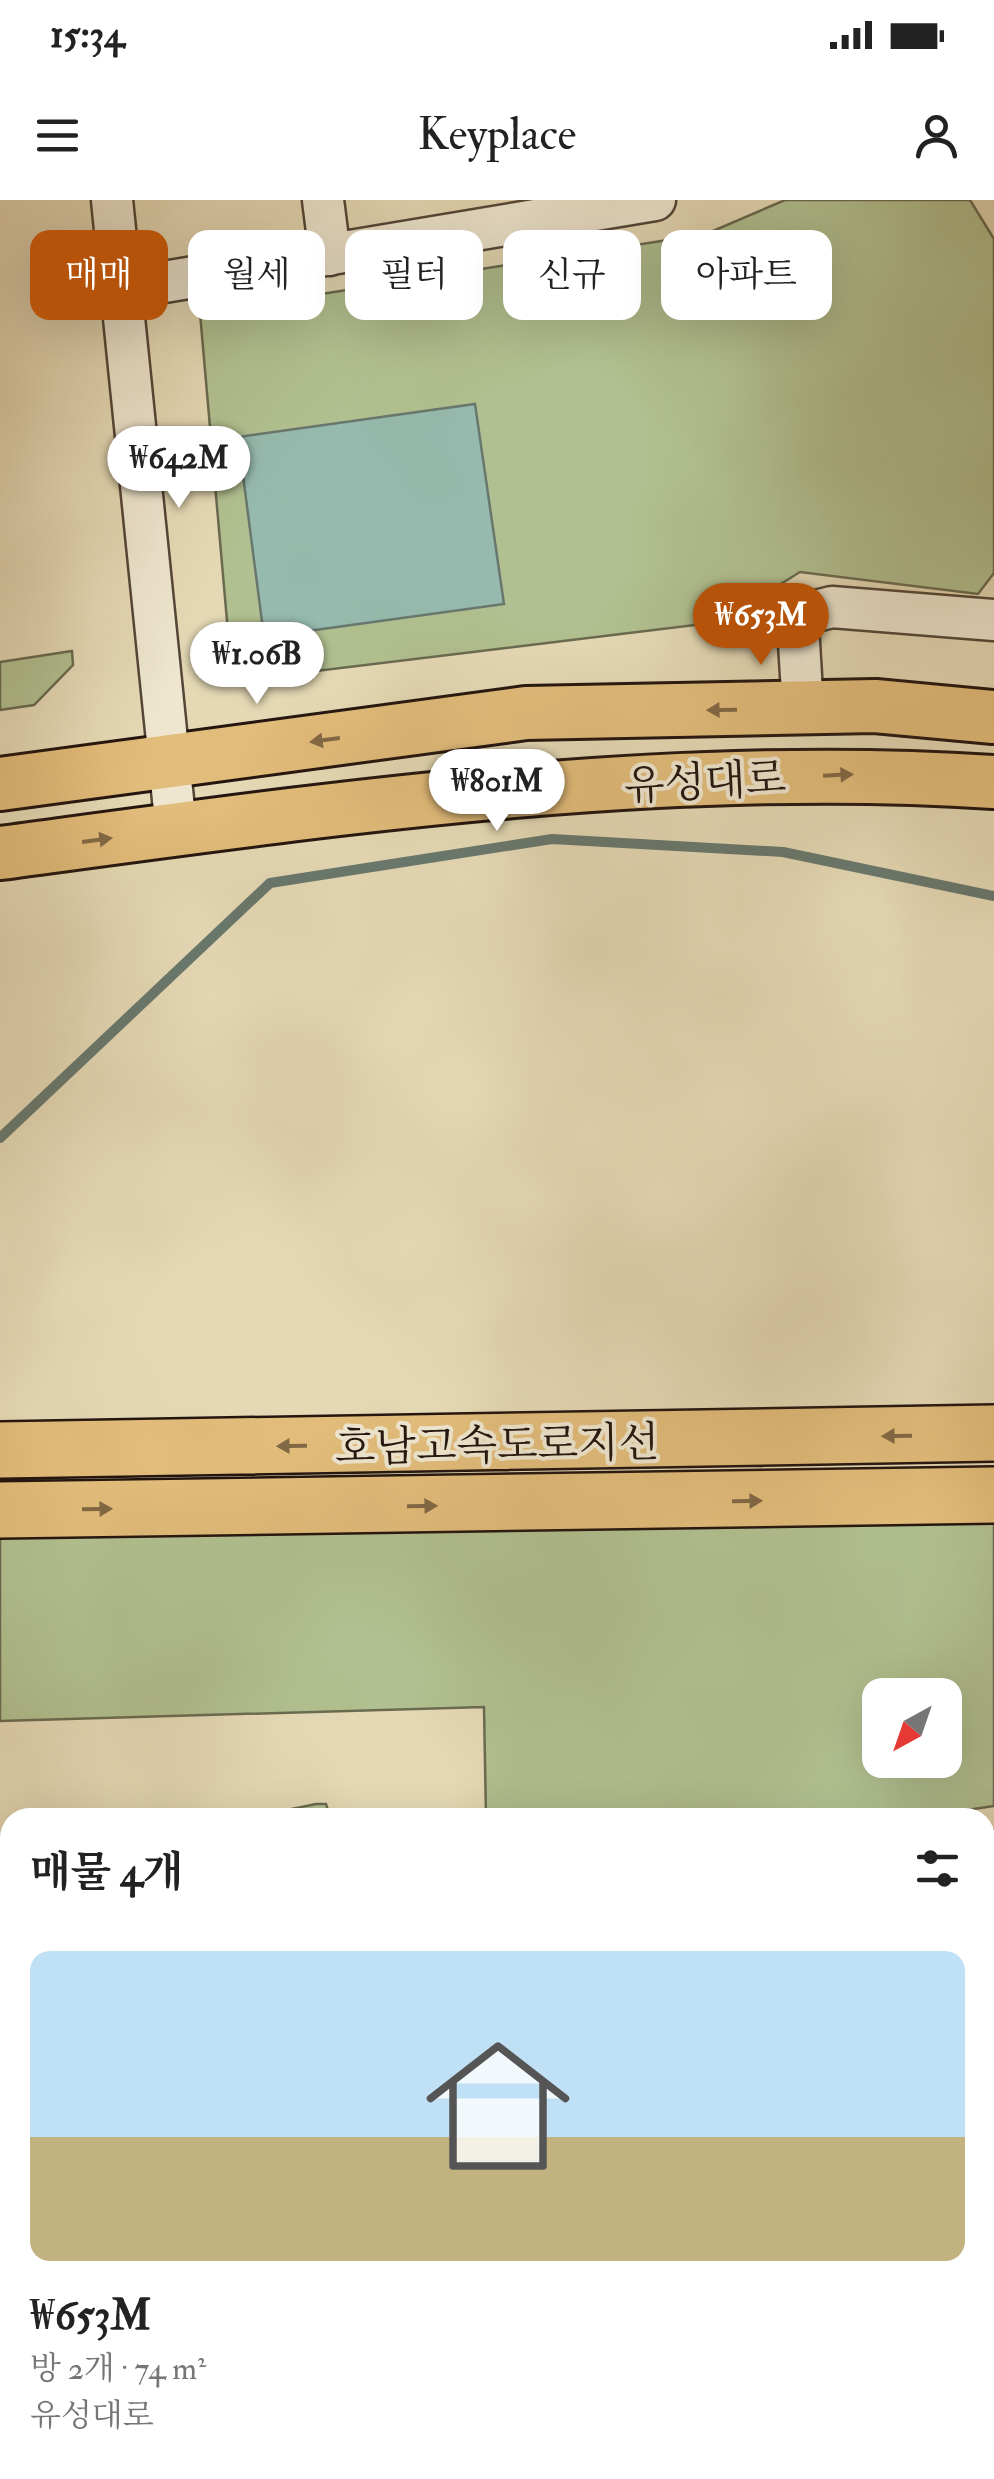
<!DOCTYPE html>
<html lang="ko">
<head>
<meta charset="utf-8">
<style>
	:root { --surface:#fff; --page:#f2f2f2; --text:#222; --muted:#767676; --line:#e0e0e0; --accent:#b45309 }
	body { margin:0; font-family:"IM FELL Double Pica","Noto Serif KR",serif; background:var(--page); color:var(--text); height:100vh; display:flex; flex-direction:column; font-size:38px; white-space:nowrap }
	* { box-sizing:border-box; margin:0 }
	p { font-size:32px; color:var(--muted) }
	.icon { flex:none; width:55px; height:55px; fill:none; stroke:currentColor; stroke-width:2; stroke-linecap:round; stroke-linejoin:round }
	.map { position:relative; flex:1; overflow:hidden }
	.sheet { position:absolute; left:0px; top:1608px; width:995px; height:672px; display:flex; flex-direction:column; background:var(--surface); border-radius:30px 30px 0 0; box-shadow:0 10px 40px #0002 }
	.sheet>* { flex:none }
	.hud { position:absolute; left:30px; top:30px; width:935px; height:90px; display:flex; gap:20px }
	.needle { width:65px; rotate:220deg }
	.tools { position:absolute; left:862px; top:1478px; display:grid; gap:20px }
	.tools a { display:grid; place-items:center; width:100px; height:100px; border-radius:20px; background:var(--surface); box-shadow:0 10px 40px #0002; font-size:50px }
	.price { position:absolute; translate:-50% -85px; padding:0 22px; border-radius:35px; background:#fff; color:#222; font-size:32px; line-height:65px; filter:drop-shadow(0 2px 5px #0008) }
	.price::after { content:''; position:absolute; left:50%; top:60px; width:30px; height:22px; margin-left:-15px; background:inherit; clip-path:polygon(0 0,100% 0,50% 100%) }
	.price.selected { background:var(--accent); color:#fff }
	ul { padding:0; list-style:none }
	li { display:grid; align-content:center; gap:20px; height:530px; padding:0 30px }
	li+li { border-top:2px solid var(--line) }
	li span { display:grid; place-items:center; height:310px; border-radius:20px; color:#555 }
	li>.icon { margin-inline-start:auto }
	span .icon { width:180px; height:180px; fill:#fffc; stroke-width:1 }
	li b { font-size:42px }
	h2 { display:flex; justify-content:space-between; align-items:center; height:120px; padding:0 30px; font-size:42px }
	.tag { padding:0 35px; border-radius:20px; background:var(--surface); box-shadow:0 10px 40px #0002; font-size:35px; line-height:90px }
	.tag.selected { background:var(--accent); color:#fff }
	.status { display:flex; justify-content:space-between; align-items:center; height:70px; padding:0 50px; background:var(--surface); direction:ltr }
	.status svg { height:28px; fill:currentColor }
	header { display:flex; justify-content:space-between; align-items:center; height:130px; padding:0 30px; background:var(--surface); font-size:45px; font-weight:600 }
	.map>svg:first-child { display:block }
	.green { fill:#b1c090; stroke:#6a6a50; stroke-width:2.5; fill-rule:evenodd }
	.water { fill:#96baae; stroke:#68786e; stroke-width:2.5 }
	.lines { fill:none; stroke-linecap:round; stroke-linejoin:round }
	.stream { stroke:#68786e; stroke-width:10 }
	.building { fill:#d5a881; stroke:#23150f; stroke-width:2.5 }
	.minor-casing { stroke:#544638; stroke-width:45 }
	.major-casing { stroke:#23150f; stroke-width:58 }
	.highway-casing { stroke:#23150f; stroke-width:60 }
	.minor { stroke:#eee6cf; stroke-width:40 }
	.major { stroke:#e2bc7a; stroke-width:52 }
	.highway { stroke:#e2bc7a; stroke-width:55 }
	.oneway { fill:#826844 }
	.labels { text-anchor:middle; stroke-width:8; stroke-linejoin:round; paint-order:stroke }
	.street-label { font-size:42px; fill:#23150f; stroke:#eee6cf }
</style>
</head>
<body>
<div class="status"><b>15:34</b><svg viewBox="0 0 49 12"><path d="M0 12V9h3v3zM5 12V6h3v6zM10 12V3h3v9zM15 12V0h3v12zM26 1h20v11H26zM47 4h2v5h-2z"/></svg></div>
<header><svg class="icon" aria-label="menu" viewBox="0 0 24 24"><path d="M4 6h16M4 12h16M4 18h16"/></svg>Keyplace<svg class="icon" aria-label="person" viewBox="0 0 24 24"><circle cx="12" cy="8" r="4"/><path d="M4 21q1-7 8-7t8 7"/></svg></header>
<div class="map">
<svg width="994" height="2279" viewBox="0 0 994 2279">
	<rect width="100%" height="100%" fill="#e5d9b5"/>
	<filter id="stains"><feTurbulence type="fractalNoise" baseFrequency=".002" numOctaves="4"/><feColorMatrix values="0 0 0 0 .2 0 0 0 0 .09 0 0 0 0 .02 0 0 0 .5 -.17"/></filter>
	<radialGradient id="worn" r=".72"><stop offset=".6" stop-color="#630" stop-opacity="0"/><stop offset="1" stop-color="#630" stop-opacity=".3"/></radialGradient>
	<path class="green" d="M 785,0 L 970,0 L 994,39 L 994,373 L 978,394 L 800,372 L 763,395 L 751,430 L 703,424 L 250,479 L 230,455 L 200,113 L 706,34 Z
		M 72,451 L 73,465 L 34,505 L 0,510 L 0,462 Z
		M 994,1320 L 994,1606 L 913,1618 L 486,1617 L 484,1507 L 0,1521 L 0,1328 ZM 880,1495 L 945,1495 L 945,1560 L 880,1560 Z
		M 316,1604 L 326,1604 L 330,1617 L 280,1617 L 287,1610 Z
		M 994,1700 L 994,1833 L 985,1837 L 985,1702 Z
		M 0,1966 L 10,1975 L 10,2189 L 0,2204 Z
		M 994,2013 L 994,2279 L 647,2279 L 655,2270 L 985,2270 L 985,2017 Z
		M 14,2270 L 193,2270 L 185,2279 L 8,2279 Z"/>
	<path class="water" d="M 475,204 L 504,404 L 264,437 L 238,237 Z"/>
	<g class="lines">
		<path class="stream" d="M 0,938 L 270,683 L 552,639 L 783,652 L 994,696"/>
	</g>
	<path class="building" d="M 10,1903 L 10,1975 L 0,1966 L 0,1915 Z
		M 277,2270 L 320,2270 L 331,2279 L 269,2279 Z
		M 358,2270 L 465,2270 L 476,2279 L 369,2279 Z
		M 509,2270 L 548,2270 L 540,2279 L 520,2279 Z"/>
	<g class="lines">
		<g class="minor-casing">
			<path id="minor" d="M 112,0 L 176,629
				M 323,0 L 330,55
				M 122,89 L 655,0
				M 803,509 L 798,426 L 808,413 L 832,407 L 994,420
				M 985,1653 L 994,1651
				M 985,2013 L 994,2009
				M 0,2255 L 10,2240
				M 227,2279 L 234,2270
				M 567,2279 L 575,2270"/>
		</g>
		<g class="major-casing">
			<path id="major" d="M 0,584 L 526,513 L 875,506 L 994,517
				M 0,653 C 329,609 662,560 994,582"/>
		</g>
		<g class="highway-casing">
			<path id="highway" d="M 0,1250 L 994,1233
				M 0,1310 L 994,1295"/>
		</g>
		<use href="#minor" class="minor"/>
		<use href="#major" class="major"/>
		<use href="#highway" class="highway"/>
	</g>
	<defs><path id="oneway-solid" d="M-6-.8H1V-3.2L6.5 0L1 3.2V.8H-6Z" transform="scale(2.5)"/></defs>
	<g class="oneway">
		<use href="#oneway-solid" transform="translate(722 510) rotate(179)"/>
		<use href="#oneway-solid" transform="translate(325 540) rotate(172)"/>
		<use href="#oneway-solid" transform="translate(838 575) rotate(-3)"/>
		<use href="#oneway-solid" transform="translate(97 640) rotate(-8)"/>
		<use href="#oneway-solid" transform="translate(897 1236) rotate(179)"/>
		<use href="#oneway-solid" transform="translate(292 1246) rotate(179)"/>
		<use href="#oneway-solid" transform="translate(747 1301) rotate(-1)"/>
		<use href="#oneway-solid" transform="translate(422 1306) rotate(-1)"/>
		<use href="#oneway-solid" transform="translate(97 1309) rotate(-1)"/>
	</g>
	<g class="labels">
		<g class="street-label">
			<text transform="translate(705 581) rotate(-3)" y="15">유성대로</text>
			<text transform="translate(497 1244) rotate(-1)" y="15">호남고속도로지선</text>
		</g>
	</g>
	<rect width="100%" height="100%" filter="url(#stains)"/>
	<rect width="100%" height="100%" fill="url(#worn)"/>
</svg>
<div class="tools">
<a><svg class="needle" viewBox="-14 -14 28 28"><path d="M0-13l5 13h-10z" fill="#e53935"/><path d="M0 13l5-13h-10z" fill="#767676"/></svg></a>
</div>
<b class="price" style="left:179px;top:311px">₩642M</b>
<b class="price selected" style="left:761px;top:468px">₩653M</b>
<b class="price" style="left:257px;top:507px">₩1.06B</b>
<b class="price" style="left:497px;top:634px">₩801M</b>
<div class="hud">
<a class="tag selected">매매</a>
<a class="tag">월세</a>
<a class="tag">필터</a>
<a class="tag">신규</a>
<a class="tag">아파트</a>
</div>
<section class="sheet">
<h2>매물 4개<svg class="icon" aria-label="filters" viewBox="0 0 24 24"><path d="M4 7h16M4 17h16"/><circle cx="9" cy="7" r="2"/><circle cx="15" cy="17" r="2"/></svg></h2>
<ul>
<li><span style="background:linear-gradient(#bfe0f5 60%,#c2b280 0)"><svg class="icon" aria-label="home" viewBox="0 0 24 24"><path d="M3 11l9-7 9 7M6 9v11h12V9"/></svg></span><div><b>₩653M</b><p>방 2개 · 74 m²</p><p>유성대로</p></div></li>
</ul>
</section>
</div>
</body>
</html>
